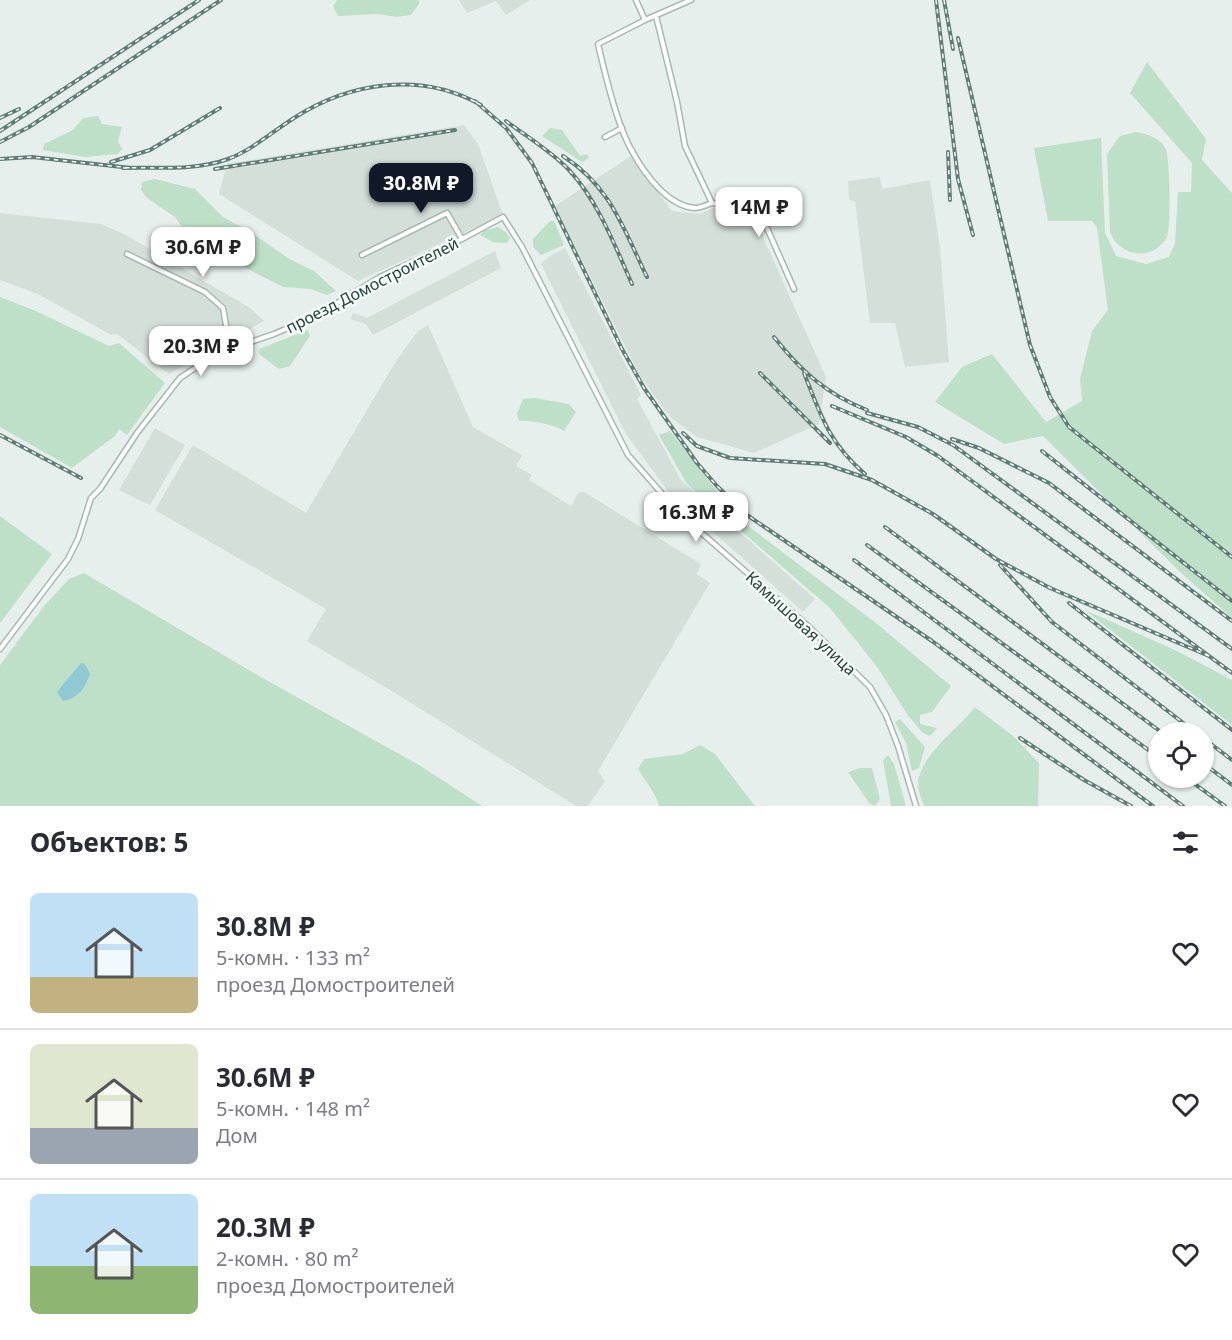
<!DOCTYPE html>
<html lang="ru">
<head>
<meta charset="utf-8">
<style>
	:root { --surface:#fff; --page:#f2f2f3; --text:#2b2b33; --muted:#7c7c81; --line:#e1e1e2; --accent:#111827 }
	body { margin:0; font-family:"Noto Sans",sans-serif; background:var(--page); color:var(--text); height:100vh; display:flex; flex-direction:column; font-size:22px; white-space:nowrap }
	* { box-sizing:border-box; margin:0 }
	p { font-size:20px; color:var(--muted) }
	.icon { flex:none; width:33px; height:33px; fill:none; stroke:currentColor; stroke-width:2; stroke-linecap:round; stroke-linejoin:round }
	.map { position:relative; height:806px; overflow:hidden }
	.sheet { display:flex; flex-direction:column; background:var(--surface); flex:1 }
	.sheet>* { flex:none }
	.controls { position:absolute; left:1148px; top:722px; display:grid; gap:12px }
	.controls a { display:grid; place-items:center; width:66px; height:66px; border-radius:50%; background:var(--surface); box-shadow:0 2px 4px #0004; font-size:30px }
	.price { position:absolute; translate:-50% -51px; padding:0 14px; border-radius:12px; background:#fff; color:#222; font-size:20px; line-height:39px; filter:drop-shadow(0 2px 3px #0008) }
	.price::after { content:''; position:absolute; left:50%; top:36px; width:18px; height:14px; margin-left:-9px; background:inherit; clip-path:polygon(0 0,100% 0,50% 100%) }
	.price.active { background:var(--accent); color:#fff }
	ul { padding:0; list-style:none }
	li { display:flex; align-items:center; gap:18px; height:150px; padding:0 30px }
	li+li { border-top:2px solid var(--line) }
	li span { display:grid; place-items:center; flex:none; width:168px; height:120px; border-radius:9px; color:#555 }
	li>.icon { margin-inline-start:auto }
	span .icon { width:72px; height:72px; fill:#fffc; stroke-width:1 }
	li b { font-size:26px }
	h2 { display:flex; justify-content:space-between; align-items:center; height:72px; padding:0 30px; font-size:26px }
	.map>svg:first-child { display:block }
	.built { fill:#d4dfda }
	.green { fill:#bfe0c8 }
	.water { fill:#8ec9d4 }
	.lines { fill:none; stroke-linecap:round; stroke-linejoin:round }
	.street-casing { stroke:#a8b8b2; stroke-width:7 }
	.street { stroke:#fff; stroke-width:4 }
	.rail-casing { stroke:#5f7d75; stroke-width:4 }
	.rail { stroke:#f7fbf9; stroke-width:1.5; stroke-dasharray:4.5; stroke-linecap:butt }
	.labels { text-anchor:middle; stroke-width:5; stroke-linejoin:round; paint-order:stroke }
	.street-label { font-size:16px; fill:#24423a; stroke:#f7fbf9 }
</style>
</head>
<body>
<div class="map">
<svg width="1232" height="806" viewBox="0 0 1232 806">
	<rect width="100%" height="100%" fill="#e6efeb"/>
	<path class="built" d="M 459,0 L 530,0 L 506,15 L 496,1 L 467,13 Z
		M 464,125 L 478,144 L 503,215 L 358,281 L 219,194 L 227,164 Z
		M 631,156 L 672,211 L 699,214 L 713,208 L 752,213 L 826,377 L 819,424 L 754,453 L 697,437 L 670,417 L 640,376 L 555,206 Z
		M 880,177 L 882,189 L 930,180 L 940,248 L 949,362 L 905,367 L 895,323 L 870,323 L 855,201 L 849,200 L 848,181 Z
		M 0,213 L 101,224 L 124,234 L 250,308 L 264,321 L 169,374 L 117,334 L 111,335 L 38,294 L 0,280 Z
		M 565,248 L 641,395 L 637,399 L 681,480 L 815,599 L 803,612 L 670,494 L 626,434 L 541,264 L 548,257 Z
		M 495,251 L 501,268 L 373,335 L 366,324 L 350,319 L 353,313 L 367,318 Z
		M 428,325 L 473,427 L 522,455 L 516,466 L 532,475 L 529,480 L 571,506 L 579,492 L 584,492 L 701,564 L 697,574 L 710,583 L 598,771 L 605,781 L 588,806 L 576,806 L 395,693 L 307,641 L 326,609 L 155,510 L 193,445 L 306,513 L 396,361 L 418,331 Z
		M 155,428 L 185,445 L 150,505 L 119,490 Z"/>
	<path class="green" d="M 337,0 L 419,0 L 419,4 L 411,15 L 397,17 L 377,14 L 338,16 L 333,6 Z
		M 1147,62 L 1206,139 L 1202,160 L 1232,193 L 1232,618 L 1179,571 L 1043,436 L 1004,444 L 935,402 L 962,367 L 992,354 L 1046,422 L 1082,401 L 1080,379 L 1092,331 L 1108,310 L 1097,228 L 1092,221 L 1048,221 L 1034,148 L 1101,138 L 1105,233 L 1116,256 L 1146,264 L 1169,257 L 1175,243 L 1178,192 L 1191,192 L 1192,163 L 1130,93 Z
		M 98,116 L 102,124 L 122,127 L 118,141 L 122,149 L 118,154 L 85,157 L 43,150 L 44,144 L 73,130 L 83,118 Z
		M 550,128 L 562,130 L 580,156 L 587,154 L 589,158 L 582,162 L 542,136 Z
		M 1136,132 C 1148,134 1161,138 1166,150 C 1170,159 1171,229 1167,237 C 1153,262 1119,257 1110,232 L 1107,154 L 1120,136 Z
		M 155,179 L 195,189 L 223,217 L 252,233 L 291,260 L 314,271 L 336,291 L 327,295 L 311,289 L 283,287 L 238,264 L 183,228 L 175,217 L 147,198 L 141,190 L 142,182 Z
		M 550,221 L 554,221 L 564,245 L 541,255 L 533,247 L 533,239 Z
		M 498,227 L 506,232 L 510,238 L 507,243 L 493,242 L 480,235 L 483,231 Z
		M 0,297 L 36,311 L 109,346 L 119,343 L 165,383 L 127,435 L 119,429 L 115,436 L 72,468 L 0,427 Z
		M 308,330 L 310,336 L 290,366 L 279,369 L 259,354 L 259,349 Z
		M 535,398 L 569,404 L 576,412 L 564,431 C 554,425 531,420 519,421 L 517,414 L 523,399 Z
		M 670,431 L 739,519 L 876,623 L 951,686 L 932,712 L 920,715 L 920,724 L 937,728 L 930,736 L 923,733 L 909,717 L 878,668 L 830,608 L 687,484 L 659,435 Z
		M 0,516 L 52,554 L 0,623 Z
		M 84,573 L 259,676 L 419,765 L 482,806 L 0,806 L 0,665 L 44,606 L 69,579 Z
		M 1085,610 L 1177,651 L 1232,680 L 1232,725 Z
		M 975,707 L 1012,735 L 1039,763 L 1038,806 L 924,806 C 922,799 917,789 918,783 C 920,755 958,729 975,707 Z
		M 900,719 L 925,747 L 919,768 L 912,771 L 906,743 L 895,722 Z
		M 700,745 L 715,754 L 755,806 L 659,806 C 656,793 645,781 638,769 L 644,759 L 683,754 Z
		M 888,755 L 894,764 L 906,806 L 891,806 L 883,760 Z
		M 860,768 L 872,768 L 880,799 L 875,806 L 869,803 L 848,772 Z"/>
	<path class="water" d="M 81,663 L 85,664 L 90,674 C 85,689 78,698 63,701 L 57,692 Z"/>
	<g class="lines">
		<g class="street-casing">
			<path id="street" d="M 636,0 L 645,20 L 691,0
				M 645,20 L 598,44 C 605,74 617,125 632,151 C 644,173 667,206 695,208 C 700,208 707,205 712,203 L 685,146 L 677,102 L 656,16
				M 605,137 L 622,128
				M 712,203 L 759,210 L 794,289
				M 127,254 L 205,292 L 223,308 L 227,331 L 241,345
				M 362,255 L 447,213 L 462,239
				M 0,649 L 68,559 L 78,539 L 91,498 L 100,489 L 137,433 L 180,378 L 216,354 L 274,334 L 314,317 L 380,277 L 462,239 L 503,217 L 522,247 L 628,455 L 680,514 L 809,627 L 870,687 L 886,715 L 898,746 L 916,806"/>
		</g>
		<use href="#street" class="street"/>
		<g class="rail-casing">
			<path id="rail" d="M 936,0 L 958,179 L 973,235
				M 944,0 L 953,49
				M 958,38 L 1030,345 L 1050,397 L 1069,427 L 1232,557
				M 475,101 L 506,128 L 532,163 L 622,349 L 644,388 L 697,463 L 717,486 L 747,515 L 932,641 L 1153,806
				M 0,118 L 19,109
				M 506,121 C 527,137 551,151 569,170 C 598,201 615,246 632,284
				M 0,131 L 199,0
				M 0,142 L 29,127 L 221,0
				M 948,152 L 950,200
				M 563,156 C 611,187 623,228 647,277
				M 0,159 L 32,157 L 131,168
				M 111,162 L 150,150 L 220,108
				M 123,168 C 157,167 195,171 228,159 C 252,150 272,132 294,118 C 350,82 421,71 481,105
				M 215,169 L 455,130
				M 774,337 C 801,371 826,394 867,410
				M 760,373 L 830,443
				M 804,373 C 821,416 829,443 865,474
				M 832,406 L 906,437 L 938,456 L 1232,673
				M 867,413 L 918,427 L 953,445 L 1232,649
				M 683,433 L 697,446 L 730,458 L 825,464 L 872,480 L 933,514 L 996,559 L 1050,588 L 1209,656
				M 0,435 L 81,478
				M 952,439 L 979,448 L 1049,483 L 1232,621
				M 1042,451 L 1232,601
				M 885,527 L 1161,732
				M 867,545 L 1158,757
				M 854,560 L 1183,806
				M 1000,565 L 1052,622 L 1195,732
				M 1069,603 L 1232,730
				M 1020,738 L 1084,780 L 1131,806
				M 1203,738 L 1232,760
				M 1203,763 L 1232,785
				M 1185,777 L 1225,806"/>
		</g>
		<use href="#rail" class="rail"/>
	</g>
	<g class="labels">
		<g class="street-label">
			<text transform="translate(372 285) rotate(-27)" y="6">проезд Домостроителей</text>
			<text transform="translate(801 623) rotate(43)" y="6">Камышовая улица</text>
		</g>
	</g>
</svg>
<div class="controls">
<a><svg class="icon" aria-label="locate" viewBox="0 0 24 24"><circle cx="12" cy="12" r="6"/><path d="M12 2v4M12 18v4M2 12h4M18 12h4"/></svg></a>
</div>
<b class="price active" style="left:421px;top:214px">30.8M ₽</b>
<b class="price" style="left:759px;top:238px">14M ₽</b>
<b class="price" style="left:203px;top:278px">30.6M ₽</b>
<b class="price" style="left:201px;top:377px">20.3M ₽</b>
<b class="price" style="left:696px;top:543px">16.3M ₽</b>
</div>
<section class="sheet">
<h2>Объектов: 5<svg class="icon" aria-label="filters" viewBox="0 0 24 24"><path d="M4 7h16M4 17h16"/><circle cx="9" cy="7" r="2"/><circle cx="15" cy="17" r="2"/></svg></h2>
<ul>
<li><span style="background:linear-gradient(#bfe0f5 70%,#c2b280 0)"><svg class="icon" aria-label="home" viewBox="0 0 24 24"><path d="M3 11l9-7 9 7M6 9v11h12V9"/></svg></span><div><b>30.8M ₽</b><p>5-комн. · 133 m²</p><p>проезд Домостроителей</p></div><svg class="icon" aria-label="heart" viewBox="0 0 24 24"><path d="M12 20l-8-8c-3-5 5-10 8-4 3-6 11-1 8 4z"/></svg></li>
<li><span style="background:linear-gradient(#dfe7d0 70%,#9aa5b1 0)"><svg class="icon" aria-label="home" viewBox="0 0 24 24"><path d="M3 11l9-7 9 7M6 9v11h12V9"/></svg></span><div><b>30.6M ₽</b><p>5-комн. · 148 m²</p><p>Дом</p></div><svg class="icon" aria-label="heart" viewBox="0 0 24 24"><path d="M12 20l-8-8c-3-5 5-10 8-4 3-6 11-1 8 4z"/></svg></li>
<li><span style="background:linear-gradient(#bfe0f5 60%,#8fb573 0)"><svg class="icon" aria-label="home" viewBox="0 0 24 24"><path d="M3 11l9-7 9 7M6 9v11h12V9"/></svg></span><div><b>20.3M ₽</b><p>2-комн. · 80 m²</p><p>проезд Домостроителей</p></div><svg class="icon" aria-label="heart" viewBox="0 0 24 24"><path d="M12 20l-8-8c-3-5 5-10 8-4 3-6 11-1 8 4z"/></svg></li>
</ul>
</section>
</body>
</html>
